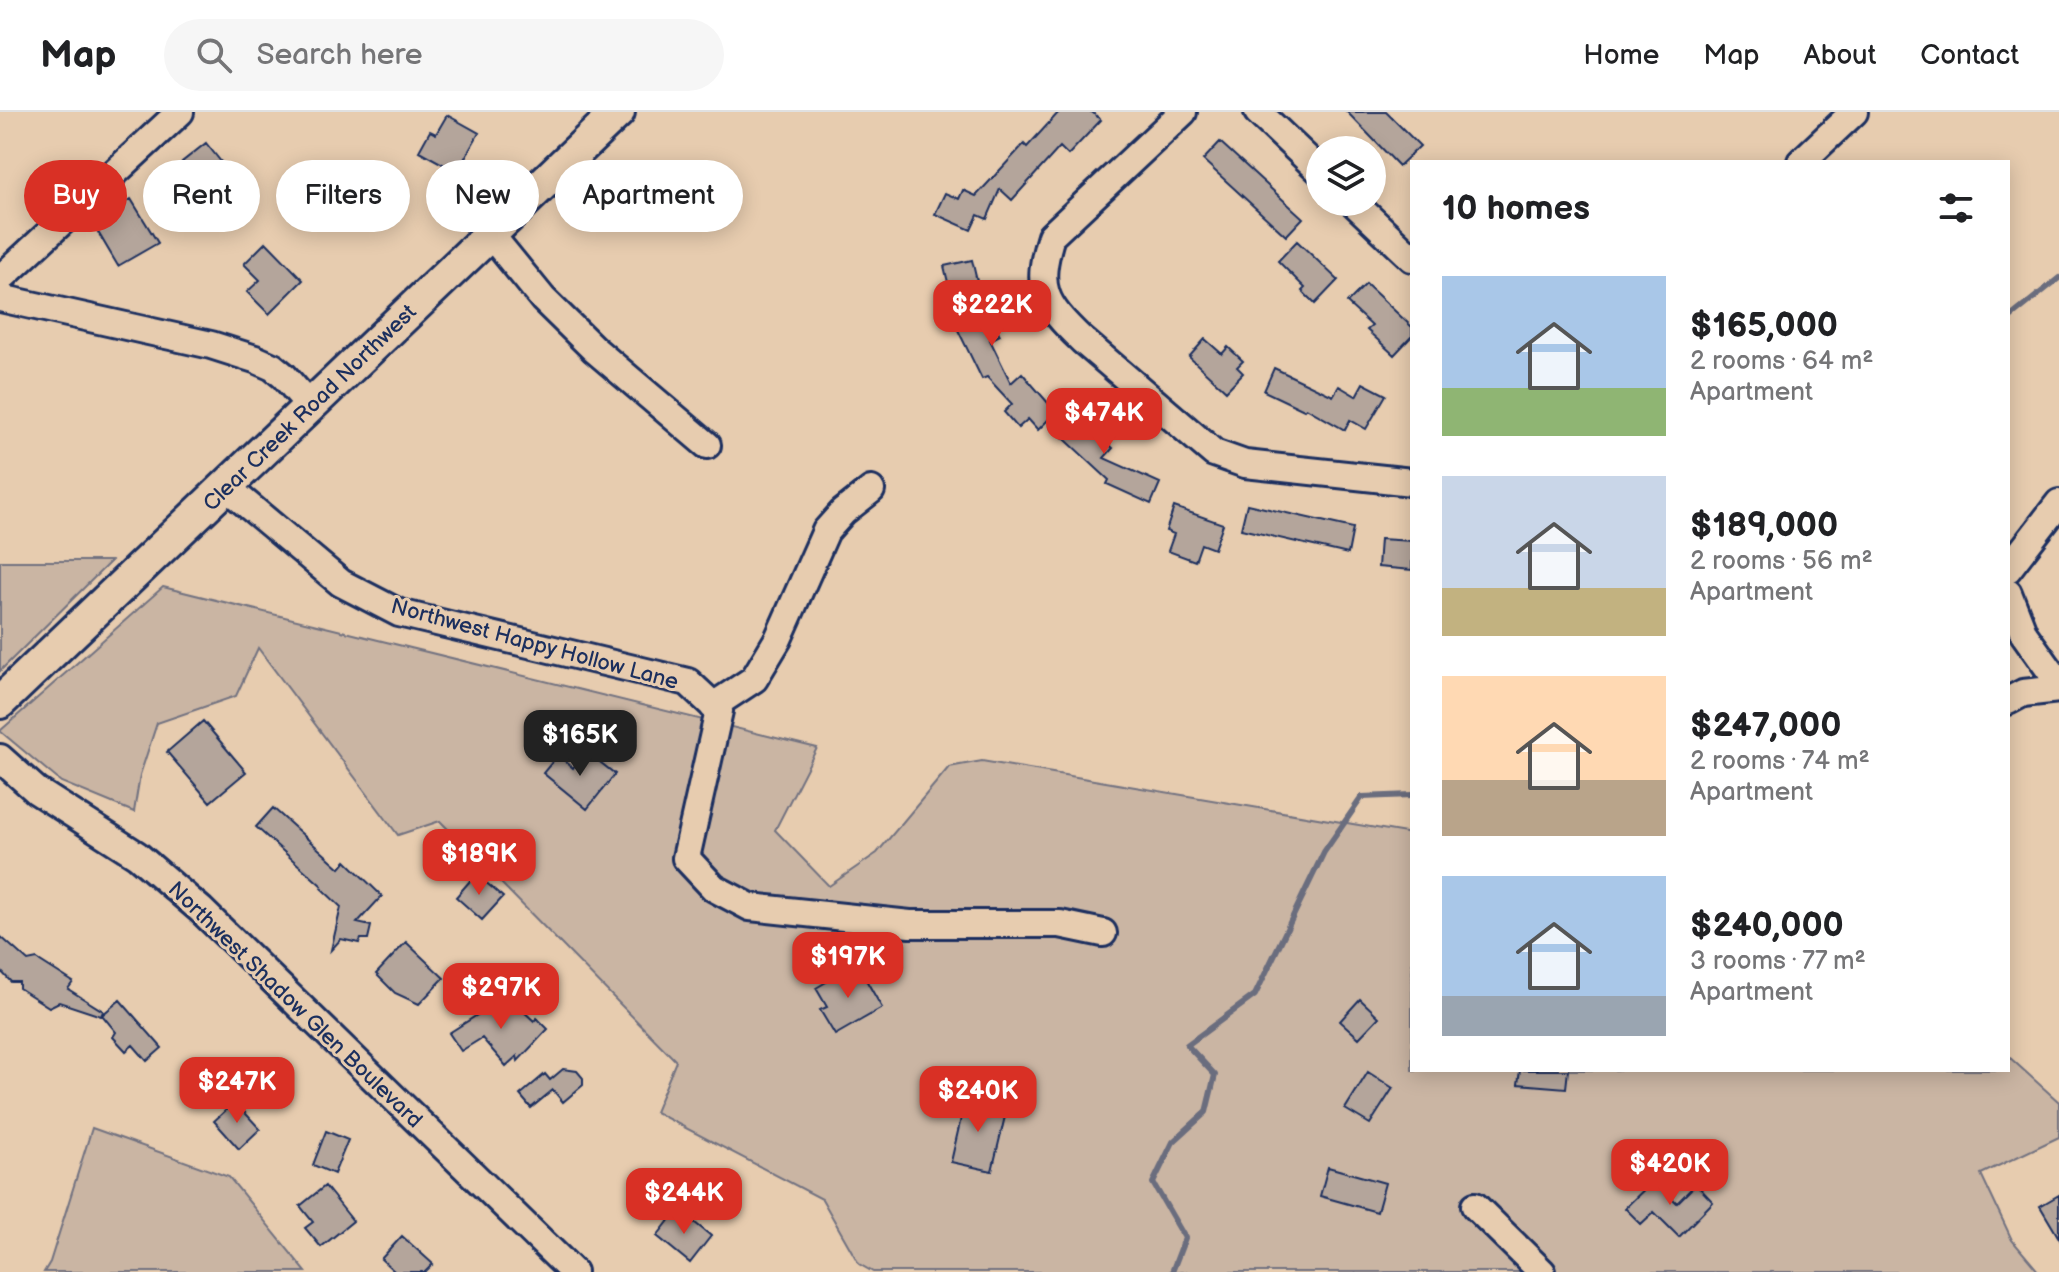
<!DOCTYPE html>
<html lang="en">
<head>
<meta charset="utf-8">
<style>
	:root { --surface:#fff; --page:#f6f6f6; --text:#202124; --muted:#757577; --line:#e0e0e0; --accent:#d93025 }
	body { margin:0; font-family:"Balsamiq Sans",sans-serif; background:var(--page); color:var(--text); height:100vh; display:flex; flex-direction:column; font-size:30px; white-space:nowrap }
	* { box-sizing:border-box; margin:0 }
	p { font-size:26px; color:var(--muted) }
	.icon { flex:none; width:44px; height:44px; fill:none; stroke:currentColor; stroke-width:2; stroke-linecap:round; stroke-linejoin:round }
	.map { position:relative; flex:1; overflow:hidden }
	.side { position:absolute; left:1410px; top:48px; width:600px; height:912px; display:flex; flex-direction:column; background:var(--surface); border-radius:0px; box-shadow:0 4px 20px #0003 }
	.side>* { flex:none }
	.hud { position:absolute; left:24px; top:48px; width:760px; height:72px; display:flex; gap:16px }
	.buttons { position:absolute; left:1306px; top:24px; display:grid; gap:16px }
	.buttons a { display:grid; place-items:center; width:80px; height:80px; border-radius:50%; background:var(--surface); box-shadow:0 4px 20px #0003; font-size:40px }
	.price { position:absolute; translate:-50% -68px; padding:0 18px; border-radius:16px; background:var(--accent); color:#fff; font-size:26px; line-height:52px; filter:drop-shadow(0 2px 4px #0008) }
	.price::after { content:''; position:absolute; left:50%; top:48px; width:24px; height:18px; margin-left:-12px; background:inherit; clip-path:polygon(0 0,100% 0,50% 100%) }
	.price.on { background:#222; color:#fff }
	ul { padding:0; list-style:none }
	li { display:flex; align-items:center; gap:24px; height:200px; padding:0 32px }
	li span { display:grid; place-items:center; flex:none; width:224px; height:160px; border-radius:0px; color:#555 }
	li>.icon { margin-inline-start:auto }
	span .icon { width:96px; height:96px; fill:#fffc; stroke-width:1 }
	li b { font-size:34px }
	h2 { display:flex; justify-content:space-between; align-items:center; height:96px; padding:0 32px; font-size:34px }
	.chip { padding:0 28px; border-radius:36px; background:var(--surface); box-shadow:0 4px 20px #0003; font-size:28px; line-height:72px }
	.chip.on { background:var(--accent); color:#fff }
	header { display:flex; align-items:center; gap:48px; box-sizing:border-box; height:112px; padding:0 40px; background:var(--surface); border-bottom:2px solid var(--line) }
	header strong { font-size:38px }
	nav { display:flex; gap:44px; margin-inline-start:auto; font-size:28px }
	.search { width:560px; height:72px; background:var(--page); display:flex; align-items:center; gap:20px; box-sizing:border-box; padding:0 28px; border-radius:44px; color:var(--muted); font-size:30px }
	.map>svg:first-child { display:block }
	.green { fill:#cab5a3; stroke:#727280; stroke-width:2 }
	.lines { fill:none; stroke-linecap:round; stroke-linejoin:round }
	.stream { stroke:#6b6d7e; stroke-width:6 }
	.building { fill:#b4a59b; stroke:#1b2f5e; stroke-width:2 }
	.minor-casing { stroke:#1b2f5e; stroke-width:32 }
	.major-casing { stroke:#1b2f5e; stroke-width:38 }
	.minor { stroke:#e7ccaf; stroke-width:26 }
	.major { stroke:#e7ccaf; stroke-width:32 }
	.labels { text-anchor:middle; stroke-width:6; stroke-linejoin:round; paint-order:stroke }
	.street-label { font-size:22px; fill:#1b2f5e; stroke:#e7ccaf }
</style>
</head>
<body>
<header>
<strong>Map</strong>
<div class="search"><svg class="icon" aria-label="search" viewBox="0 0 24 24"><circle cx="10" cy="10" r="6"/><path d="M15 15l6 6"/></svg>Search here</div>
<nav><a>Home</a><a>Map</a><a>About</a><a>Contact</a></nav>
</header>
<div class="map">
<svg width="2059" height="1160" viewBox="0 0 2059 1160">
	<rect width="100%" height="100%" fill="#e7ccaf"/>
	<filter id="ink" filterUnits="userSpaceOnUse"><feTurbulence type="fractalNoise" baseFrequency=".0125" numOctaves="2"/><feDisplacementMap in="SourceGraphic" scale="16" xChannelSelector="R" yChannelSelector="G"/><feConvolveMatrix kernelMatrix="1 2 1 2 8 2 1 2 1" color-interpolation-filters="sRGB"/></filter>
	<g filter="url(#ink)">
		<path class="green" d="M 0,449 L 111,449 L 0,559 Z
			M 163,475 L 817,636 L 775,718 L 829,774 L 877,741 L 949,655 L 982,649 L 1412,722 L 1412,958 L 2008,958 L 2008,944 L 2059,990 L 2059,1025 L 1981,1062 L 2012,1128 L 2039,1160 L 873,1160 L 859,1152 L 822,1087 L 655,1000 L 676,949 L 440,709 L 398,723 L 258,536 L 236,584 L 157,611 L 140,663 L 134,700 L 61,670 L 0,619 Z
			M 92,1016 L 229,1065 L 306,1160 L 44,1160 L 50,1150 Z"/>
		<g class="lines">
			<path class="stream" d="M 2008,207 L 2059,166
				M 1172,1160 L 1185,1126 L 1153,1071 L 1173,1030 L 1206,1000 L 1215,963 L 1187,933 L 1255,883 L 1324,740 L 1362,685 L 1412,683"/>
		</g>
		<path class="building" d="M 1059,0 L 1092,0 L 1101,8 L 1068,43 L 1060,35 L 1012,88 L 1000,77 L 987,107 L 978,103 L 971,118 L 935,102 L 945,81 L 959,87 L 963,78 L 976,84 L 1024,32 L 1027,35 Z
			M 1347,0 L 1386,0 L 1420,34 L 1399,54 Z
			M 447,3 L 479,21 L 457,60 L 419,39 L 430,19 L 436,22 Z
			M 1220,30 L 1303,106 L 1286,124 L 1203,48 Z
			M 206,31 L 241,75 L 199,108 L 173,77 L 192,62 L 182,50 Z
			M 366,59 L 391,66 L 382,102 L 341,89 L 348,65 L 364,69 Z
			M 131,87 L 158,131 L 118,154 L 92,110 Z
			M 1297,129 L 1338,168 L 1315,192 L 1302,179 L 1305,176 L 1278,149 Z
			M 266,130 L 303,168 L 269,202 L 247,180 L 260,168 L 244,152 Z
			M 972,148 L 985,203 L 989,201 L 1000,223 L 990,228 L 1011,271 L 1022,261 L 1056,300 L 1038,318 L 1028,307 L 1018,316 L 1004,300 L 1012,292 L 987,265 L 982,267 L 957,216 L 959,215 L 944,154 Z
			M 1366,172 L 1412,215 L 1412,224 L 1394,243 L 1367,218 L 1372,214 L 1347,191 Z
			M 1205,227 L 1222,242 L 1228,235 L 1243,249 L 1237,255 L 1243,261 L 1226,279 L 1189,245 Z
			M 1274,256 L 1333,284 L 1339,274 L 1356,284 L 1363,271 L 1386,283 L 1366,317 L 1350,308 L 1345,318 L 1306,296 L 1304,298 L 1264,279 Z
			M 1078,292 L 1093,306 L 1087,312 L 1113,336 L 1104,346 L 1160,371 L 1151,392 L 1107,372 L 1109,368 L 1055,318 Z
			M 1247,392 L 1353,416 L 1348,442 L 1241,417 Z
			M 1174,395 L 1223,412 L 1214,437 L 1201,432 L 1195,449 L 1168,439 L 1174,422 L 1166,419 Z
			M 1380,427 L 1412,429 L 1412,458 L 1378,455 Z
			M 203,609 L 246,660 L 210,690 L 167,640 Z
			M 586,639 L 615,662 L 587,697 L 543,661 L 558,643 L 573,656 Z
			M 273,696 L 340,756 L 346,749 L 382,784 L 357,811 L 371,814 L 368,827 L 361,827 L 359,831 L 341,827 L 331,838 L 341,795 L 321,776 L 322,774 L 256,715 Z
			M 476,762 L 503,785 L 482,808 L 456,785 Z
			M 0,824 L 28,849 L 37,847 L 73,870 L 68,877 L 103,899 L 101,904 L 59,890 L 49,895 L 19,876 L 19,870 L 11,870 L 0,858 Z
			M 406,830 L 444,866 L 419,892 L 395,881 L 376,862 Z
			M 857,852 L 882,896 L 835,923 L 820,898 L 827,895 L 816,876 Z
			M 507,884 L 534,909 L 537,906 L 548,917 L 518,949 L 517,944 L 506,954 L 482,926 L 461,939 L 449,921 Z
			M 1360,887 L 1379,905 L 1359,926 L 1340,909 Z
			M 120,888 L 162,936 L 147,949 L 133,933 L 126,939 L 113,925 L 116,920 L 102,903 Z
			M 563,957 L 577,959 L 583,966 L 583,973 L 563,990 L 553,978 L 531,996 L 520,983 L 545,962 L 550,968 Z
			M 1520,958 L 1568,958 L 1566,976 L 1518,972 Z
			M 1368,960 L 1393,976 L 1370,1012 L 1345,997 Z
			M 959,985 L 1007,996 L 992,1059 L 951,1050 L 961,1006 L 955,1005 Z
			M 235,990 L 260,1017 L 239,1037 L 214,1009 Z
			M 326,1019 L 348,1028 L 334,1062 L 313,1053 Z
			M 1328,1055 L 1385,1071 L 1377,1100 L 1320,1084 Z
			M 1654,1068 L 1677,1091 L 1696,1072 L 1713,1090 L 1679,1125 L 1654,1100 L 1641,1112 L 1625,1096 Z
			M 325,1074 L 353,1109 L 321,1135 L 305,1116 L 313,1110 L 300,1094 Z
			M 2059,1083 L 2059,1126 L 2040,1094 Z
			M 678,1097 L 711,1124 L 690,1151 L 657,1124 Z
			M 402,1124 L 433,1152 L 425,1160 L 395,1160 L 381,1147 Z"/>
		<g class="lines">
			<g class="minor-casing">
				<path id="minor" d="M 1183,0 L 1051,124 C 1035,176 1043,191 1082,228 L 1214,341 L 1245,352 L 1412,370
					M 1258,0 L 1320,59
					M 1801,50 L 1854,0
					M 1353,90 L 1412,146
					M 490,122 L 543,187 L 594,237 L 707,333
					M 0,167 L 180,0
					M 0,186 L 211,233 L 255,247 L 273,255 L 284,264 L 310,294
					M 225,374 L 341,471 L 399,501 L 688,570 L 719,599 L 686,746 L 714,776 L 750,795 L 910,812 L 1060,812 L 1103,821
					M 2008,457 L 2059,391
					M 2008,481 L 2024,522 L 2059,571
					M 2008,589 L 2023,581 L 2059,577
					M 713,594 L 754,567 L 778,527 L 826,419 L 843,400 L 871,378
					M 0,646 L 37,679 L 137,743 L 201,798 L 573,1160
					M 1475,1094 L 1542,1160"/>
			</g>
			<g class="major-casing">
				<path id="major" d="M 0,590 L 618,0"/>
			</g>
			<use href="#minor" class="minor"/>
			<use href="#major" class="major"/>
		</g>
	</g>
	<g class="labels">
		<g class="street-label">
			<text transform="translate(309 295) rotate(-44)" y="8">Clear Creek Road Northwest</text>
			<text transform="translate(535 531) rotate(15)" y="8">Northwest Happy Hollow Lane</text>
			<text transform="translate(296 892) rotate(44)" y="8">Northwest Shadow Glen Boulevard</text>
		</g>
	</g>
</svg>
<div class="buttons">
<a><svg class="icon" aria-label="layers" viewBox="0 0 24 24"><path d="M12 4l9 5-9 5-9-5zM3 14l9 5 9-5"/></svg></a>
</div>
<b class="price" style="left:992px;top:236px">$222K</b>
<b class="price" style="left:1104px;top:344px">$474K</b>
<b class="price on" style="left:580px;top:666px">$165K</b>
<b class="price" style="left:479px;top:785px">$189K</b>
<b class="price" style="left:848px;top:888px">$197K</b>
<b class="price" style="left:501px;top:919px">$297K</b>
<b class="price" style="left:237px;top:1013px">$247K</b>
<b class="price" style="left:978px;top:1022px">$240K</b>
<b class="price" style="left:1670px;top:1095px">$420K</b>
<b class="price" style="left:684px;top:1124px">$244K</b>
<div class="hud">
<a class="chip on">Buy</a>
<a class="chip">Rent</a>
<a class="chip">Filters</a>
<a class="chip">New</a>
<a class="chip">Apartment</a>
</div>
<section class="side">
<h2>10 homes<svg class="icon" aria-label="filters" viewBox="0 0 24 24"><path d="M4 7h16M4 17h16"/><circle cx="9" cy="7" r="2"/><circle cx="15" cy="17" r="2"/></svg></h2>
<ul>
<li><span style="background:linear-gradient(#a9c7e8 70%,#8fb573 0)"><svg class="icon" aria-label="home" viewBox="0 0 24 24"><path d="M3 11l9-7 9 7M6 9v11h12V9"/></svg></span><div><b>$165,000</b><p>2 rooms · 64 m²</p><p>Apartment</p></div></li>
<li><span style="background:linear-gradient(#c9d6e8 70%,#c2b280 0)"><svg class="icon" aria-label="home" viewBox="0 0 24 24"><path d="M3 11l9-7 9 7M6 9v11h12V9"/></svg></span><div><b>$189,000</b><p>2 rooms · 56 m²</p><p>Apartment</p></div></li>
<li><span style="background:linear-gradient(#ffd9b3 65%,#b9a48a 0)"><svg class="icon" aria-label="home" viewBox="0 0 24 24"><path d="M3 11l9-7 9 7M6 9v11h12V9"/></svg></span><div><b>$247,000</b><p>2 rooms · 74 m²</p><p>Apartment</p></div></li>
<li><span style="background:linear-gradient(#a9c7e8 75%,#9aa5b1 0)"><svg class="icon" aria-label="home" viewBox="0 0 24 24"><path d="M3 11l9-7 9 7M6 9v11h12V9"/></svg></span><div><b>$240,000</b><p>3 rooms · 77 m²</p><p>Apartment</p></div></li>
</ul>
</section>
</div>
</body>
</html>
